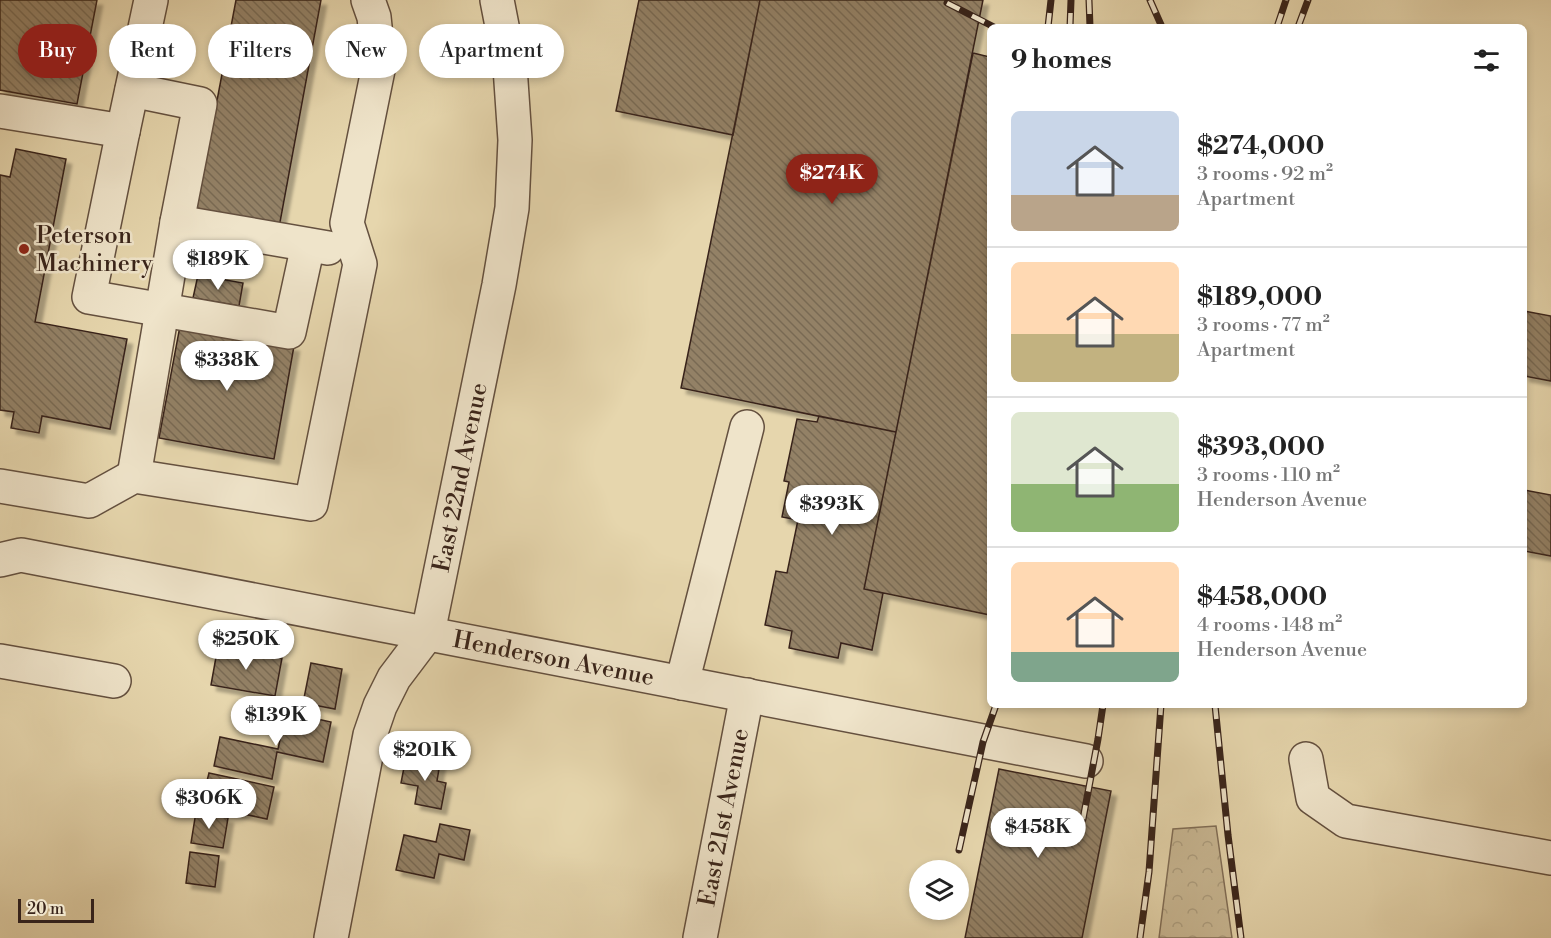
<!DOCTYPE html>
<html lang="en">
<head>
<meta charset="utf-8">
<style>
	:root { --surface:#fff; --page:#f6f6f6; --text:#222; --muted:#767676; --line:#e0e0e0; --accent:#8f2418 }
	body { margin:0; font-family:"Libre Bodoni",serif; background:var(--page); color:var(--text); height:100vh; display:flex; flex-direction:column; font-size:22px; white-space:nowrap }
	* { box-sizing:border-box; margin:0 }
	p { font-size:20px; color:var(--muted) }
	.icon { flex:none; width:33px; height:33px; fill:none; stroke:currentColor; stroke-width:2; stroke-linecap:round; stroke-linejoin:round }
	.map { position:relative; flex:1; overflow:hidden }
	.panel { position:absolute; left:987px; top:24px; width:540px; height:684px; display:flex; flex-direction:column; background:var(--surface); border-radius:9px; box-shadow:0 3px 9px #0003 }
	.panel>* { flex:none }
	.top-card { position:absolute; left:18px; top:24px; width:570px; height:54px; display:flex; gap:12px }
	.tools { position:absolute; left:909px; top:860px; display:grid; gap:12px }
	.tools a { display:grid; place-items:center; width:60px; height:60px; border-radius:50%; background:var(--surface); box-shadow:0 3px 9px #0003; font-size:30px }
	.scale { position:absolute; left:18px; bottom:15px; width:76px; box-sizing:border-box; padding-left:6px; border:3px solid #39241a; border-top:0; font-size:16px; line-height:21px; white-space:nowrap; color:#39241a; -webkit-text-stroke:4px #efe4ca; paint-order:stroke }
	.price { position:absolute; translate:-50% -51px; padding:0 14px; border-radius:21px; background:#fff; color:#222; font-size:20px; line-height:39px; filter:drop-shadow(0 2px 3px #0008) }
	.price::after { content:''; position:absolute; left:50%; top:36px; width:18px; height:14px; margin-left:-9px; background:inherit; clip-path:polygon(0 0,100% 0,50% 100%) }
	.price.on { background:var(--accent); color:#fff }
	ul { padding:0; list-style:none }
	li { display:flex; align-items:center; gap:18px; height:150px; padding:0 24px }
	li+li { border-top:2px solid var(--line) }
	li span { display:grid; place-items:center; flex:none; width:168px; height:120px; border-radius:9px; color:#555 }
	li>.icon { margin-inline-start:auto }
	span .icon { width:72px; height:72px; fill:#fffc; stroke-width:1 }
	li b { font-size:26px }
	h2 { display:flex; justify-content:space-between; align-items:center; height:72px; padding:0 24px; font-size:26px }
	.pill { padding:0 21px; border-radius:27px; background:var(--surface); box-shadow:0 3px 9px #0003; font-size:21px; line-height:54px }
	.pill.on { background:var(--accent); color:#fff }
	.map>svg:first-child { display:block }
	.forest { fill:url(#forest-crowns); stroke:#816e57; stroke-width:1.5 }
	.building { fill:url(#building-back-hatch); stroke:#39241a; stroke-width:1.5; filter:url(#shadow) }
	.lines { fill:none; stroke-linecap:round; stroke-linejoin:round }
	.minor-casing { stroke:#64503f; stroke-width:36 }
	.minor { stroke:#efe4ca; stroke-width:33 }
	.rail-casing { stroke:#39241a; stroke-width:7 }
	.rail { stroke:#efe4ca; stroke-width:4.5; stroke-dasharray:14; stroke-linecap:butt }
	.poi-dot { fill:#8f2418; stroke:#efe4ca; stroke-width:2 }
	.labels { text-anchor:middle; stroke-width:5; stroke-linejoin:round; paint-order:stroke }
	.poi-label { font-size:24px; fill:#39241a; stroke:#efe4ca; text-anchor:start }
	.street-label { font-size:24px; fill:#39241a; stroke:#efe4ca }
</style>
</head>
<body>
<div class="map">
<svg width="1551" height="938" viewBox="0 0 1551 938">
	<defs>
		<pattern id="forest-crowns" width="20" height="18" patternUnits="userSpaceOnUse" patternTransform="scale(1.5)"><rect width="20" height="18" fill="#c9b894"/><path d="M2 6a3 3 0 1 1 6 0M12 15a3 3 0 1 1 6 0" fill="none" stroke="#ad9e7f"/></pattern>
		<pattern id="building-back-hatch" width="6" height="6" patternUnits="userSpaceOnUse" patternTransform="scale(1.5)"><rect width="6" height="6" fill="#938166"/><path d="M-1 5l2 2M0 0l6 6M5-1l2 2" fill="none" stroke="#796953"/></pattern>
		<filter id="shadow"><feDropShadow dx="5.5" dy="5.5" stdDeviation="1.5" flood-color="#0004"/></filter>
	</defs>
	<rect width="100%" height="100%" fill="#e6d6ad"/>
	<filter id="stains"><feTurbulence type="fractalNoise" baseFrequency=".00333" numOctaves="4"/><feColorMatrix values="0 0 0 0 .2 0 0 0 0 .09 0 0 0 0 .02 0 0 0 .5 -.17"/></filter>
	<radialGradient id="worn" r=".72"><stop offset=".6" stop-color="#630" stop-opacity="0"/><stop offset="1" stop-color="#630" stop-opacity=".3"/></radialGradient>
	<path class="forest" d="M 1216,826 L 1232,938 L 1159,938 L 1173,829 Z"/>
	<path class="building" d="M 0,0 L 97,0 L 77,104 L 0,90 Z
		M 236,0 L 321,0 L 278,233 L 195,217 Z
		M 639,0 L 760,0 L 733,135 L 616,111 Z
		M 760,0 L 983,0 L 896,432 L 681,388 Z
		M 973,53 L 990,57 L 990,615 L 864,589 Z
		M 16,149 L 66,159 L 35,322 L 127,339 L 110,429 L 42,416 L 39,433 L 11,428 L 14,412 L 0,410 L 0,175 L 10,177 Z
		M 198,275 L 243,283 L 239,306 L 193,298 Z
		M 1524,311 L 1551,316 L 1551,381 L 1524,376 Z
		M 180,326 L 294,346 L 274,459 L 159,438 Z
		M 819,416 L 896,432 L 864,589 L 883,593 L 872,650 L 841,643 L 838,658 L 789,648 L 792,631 L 765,625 L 776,571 L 787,573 L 798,520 L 782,517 L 789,482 L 784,481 L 797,419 L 817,422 Z
		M 1524,490 L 1551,495 L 1551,556 L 1524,551 Z
		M 218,646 L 282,658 L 275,696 L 211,685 Z
		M 311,663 L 342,669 L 335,709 L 303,703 Z
		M 286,712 L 331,722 L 323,762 L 277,752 L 272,779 L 214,766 L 220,737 L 278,749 Z
		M 406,757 L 440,763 L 437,781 L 446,783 L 441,809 L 415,804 L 418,786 L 401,783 Z
		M 999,769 L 1111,791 L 1082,938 L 965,938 Z
		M 209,773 L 274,787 L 267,819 L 201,805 Z
		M 196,812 L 228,818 L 223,848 L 191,843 Z
		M 440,824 L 470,830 L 464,860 L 439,854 L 434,878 L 396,870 L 404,835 L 436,842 Z
		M 190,852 L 219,856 L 215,887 L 186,883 Z"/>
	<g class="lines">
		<g class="minor-casing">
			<g id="minor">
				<path d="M 132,90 L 200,104 L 177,222"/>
				<path d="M 0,111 L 123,131 L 151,0"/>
				<path d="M 123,131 L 89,297 L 289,332 L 308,245"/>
				<path d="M 134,476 L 177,222 L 328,248"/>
				<path d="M 0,486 L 89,501 L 134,476 L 311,504 L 360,264 L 347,223 L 379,65 L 374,17 L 368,0"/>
				<path id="s1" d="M 0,560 L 21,555 L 1086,761"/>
				<path d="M 0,661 L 114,681"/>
				<path d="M 682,683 L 747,427"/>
				<path d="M 1306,759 L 1313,798 L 1346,821 L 1551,858"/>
				<path id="s2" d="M 331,938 L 370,735 L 380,706 L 394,678 L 428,633 L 499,285 L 512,208 L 515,140 L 510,67 L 497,0"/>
				<path id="s3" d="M 700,938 L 747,695"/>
			</g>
		</g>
		<use href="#minor" class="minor"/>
		<g class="rail-casing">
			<path id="rail" d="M 1089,0 L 1090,27
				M 1150,0 L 1162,27
				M 947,3 L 994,27
				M 1048,27 L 1051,0
				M 1070,27 L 1071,0
				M 1277,27 L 1286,0
				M 1298,27 L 1308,0
				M 1215,705 L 1228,835 L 1241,938
				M 1083,819 L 1098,739 L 1103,705
				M 959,850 L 983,742 L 996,705
				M 1140,938 L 1149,872 L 1161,705"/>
		</g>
		<use href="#rail" class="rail"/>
	</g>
	<circle class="poi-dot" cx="24" cy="249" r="6"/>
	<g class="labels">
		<g class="poi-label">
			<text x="36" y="243">Peterson<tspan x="36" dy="28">Machinery</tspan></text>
		</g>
		<g class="street-label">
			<text dy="8" stroke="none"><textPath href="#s2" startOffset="484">East 22nd Avenue</textPath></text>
			<text dy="8" stroke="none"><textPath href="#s1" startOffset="564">Henderson Avenue</textPath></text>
			<text dy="8" stroke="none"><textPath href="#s3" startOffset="123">East 21st Avenue</textPath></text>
		</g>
	</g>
	<rect width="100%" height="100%" filter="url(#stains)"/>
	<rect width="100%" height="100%" fill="url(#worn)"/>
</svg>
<div class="tools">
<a><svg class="icon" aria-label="layers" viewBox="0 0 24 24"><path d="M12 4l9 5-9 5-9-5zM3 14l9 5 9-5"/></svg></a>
</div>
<div class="scale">20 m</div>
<b class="price on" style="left:832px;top:205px">$274K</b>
<b class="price" style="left:218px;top:291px">$189K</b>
<b class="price" style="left:227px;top:392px">$338K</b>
<b class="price" style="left:832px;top:536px">$393K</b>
<b class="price" style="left:246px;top:671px">$250K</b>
<b class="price" style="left:276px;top:747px">$139K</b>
<b class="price" style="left:425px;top:782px">$201K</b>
<b class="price" style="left:209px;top:830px">$306K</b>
<b class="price" style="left:1038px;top:859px">$458K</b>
<div class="top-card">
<a class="pill on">Buy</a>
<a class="pill">Rent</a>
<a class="pill">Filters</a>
<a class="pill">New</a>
<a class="pill">Apartment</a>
</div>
<section class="panel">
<h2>9 homes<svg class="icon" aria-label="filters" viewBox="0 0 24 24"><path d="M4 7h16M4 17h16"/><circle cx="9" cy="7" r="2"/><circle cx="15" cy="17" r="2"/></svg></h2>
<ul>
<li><span style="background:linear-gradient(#c9d6e8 70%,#b9a48a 0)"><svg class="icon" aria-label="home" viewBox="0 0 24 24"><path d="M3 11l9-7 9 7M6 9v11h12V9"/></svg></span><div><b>$274,000</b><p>3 rooms · 92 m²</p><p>Apartment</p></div></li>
<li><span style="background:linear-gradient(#ffd9b3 60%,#c2b280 0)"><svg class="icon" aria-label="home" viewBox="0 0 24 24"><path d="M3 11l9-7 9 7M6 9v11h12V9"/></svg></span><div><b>$189,000</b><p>3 rooms · 77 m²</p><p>Apartment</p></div></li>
<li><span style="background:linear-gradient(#dfe7d0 60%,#8fb573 0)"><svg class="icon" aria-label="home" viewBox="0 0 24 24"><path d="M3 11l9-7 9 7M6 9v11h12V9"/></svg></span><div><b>$393,000</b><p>3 rooms · 110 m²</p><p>Henderson Avenue</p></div></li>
<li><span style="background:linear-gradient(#ffd9b3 75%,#7fa58c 0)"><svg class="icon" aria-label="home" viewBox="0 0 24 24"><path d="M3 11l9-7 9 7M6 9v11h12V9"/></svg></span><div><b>$458,000</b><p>4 rooms · 148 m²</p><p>Henderson Avenue</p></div></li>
</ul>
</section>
</div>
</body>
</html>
